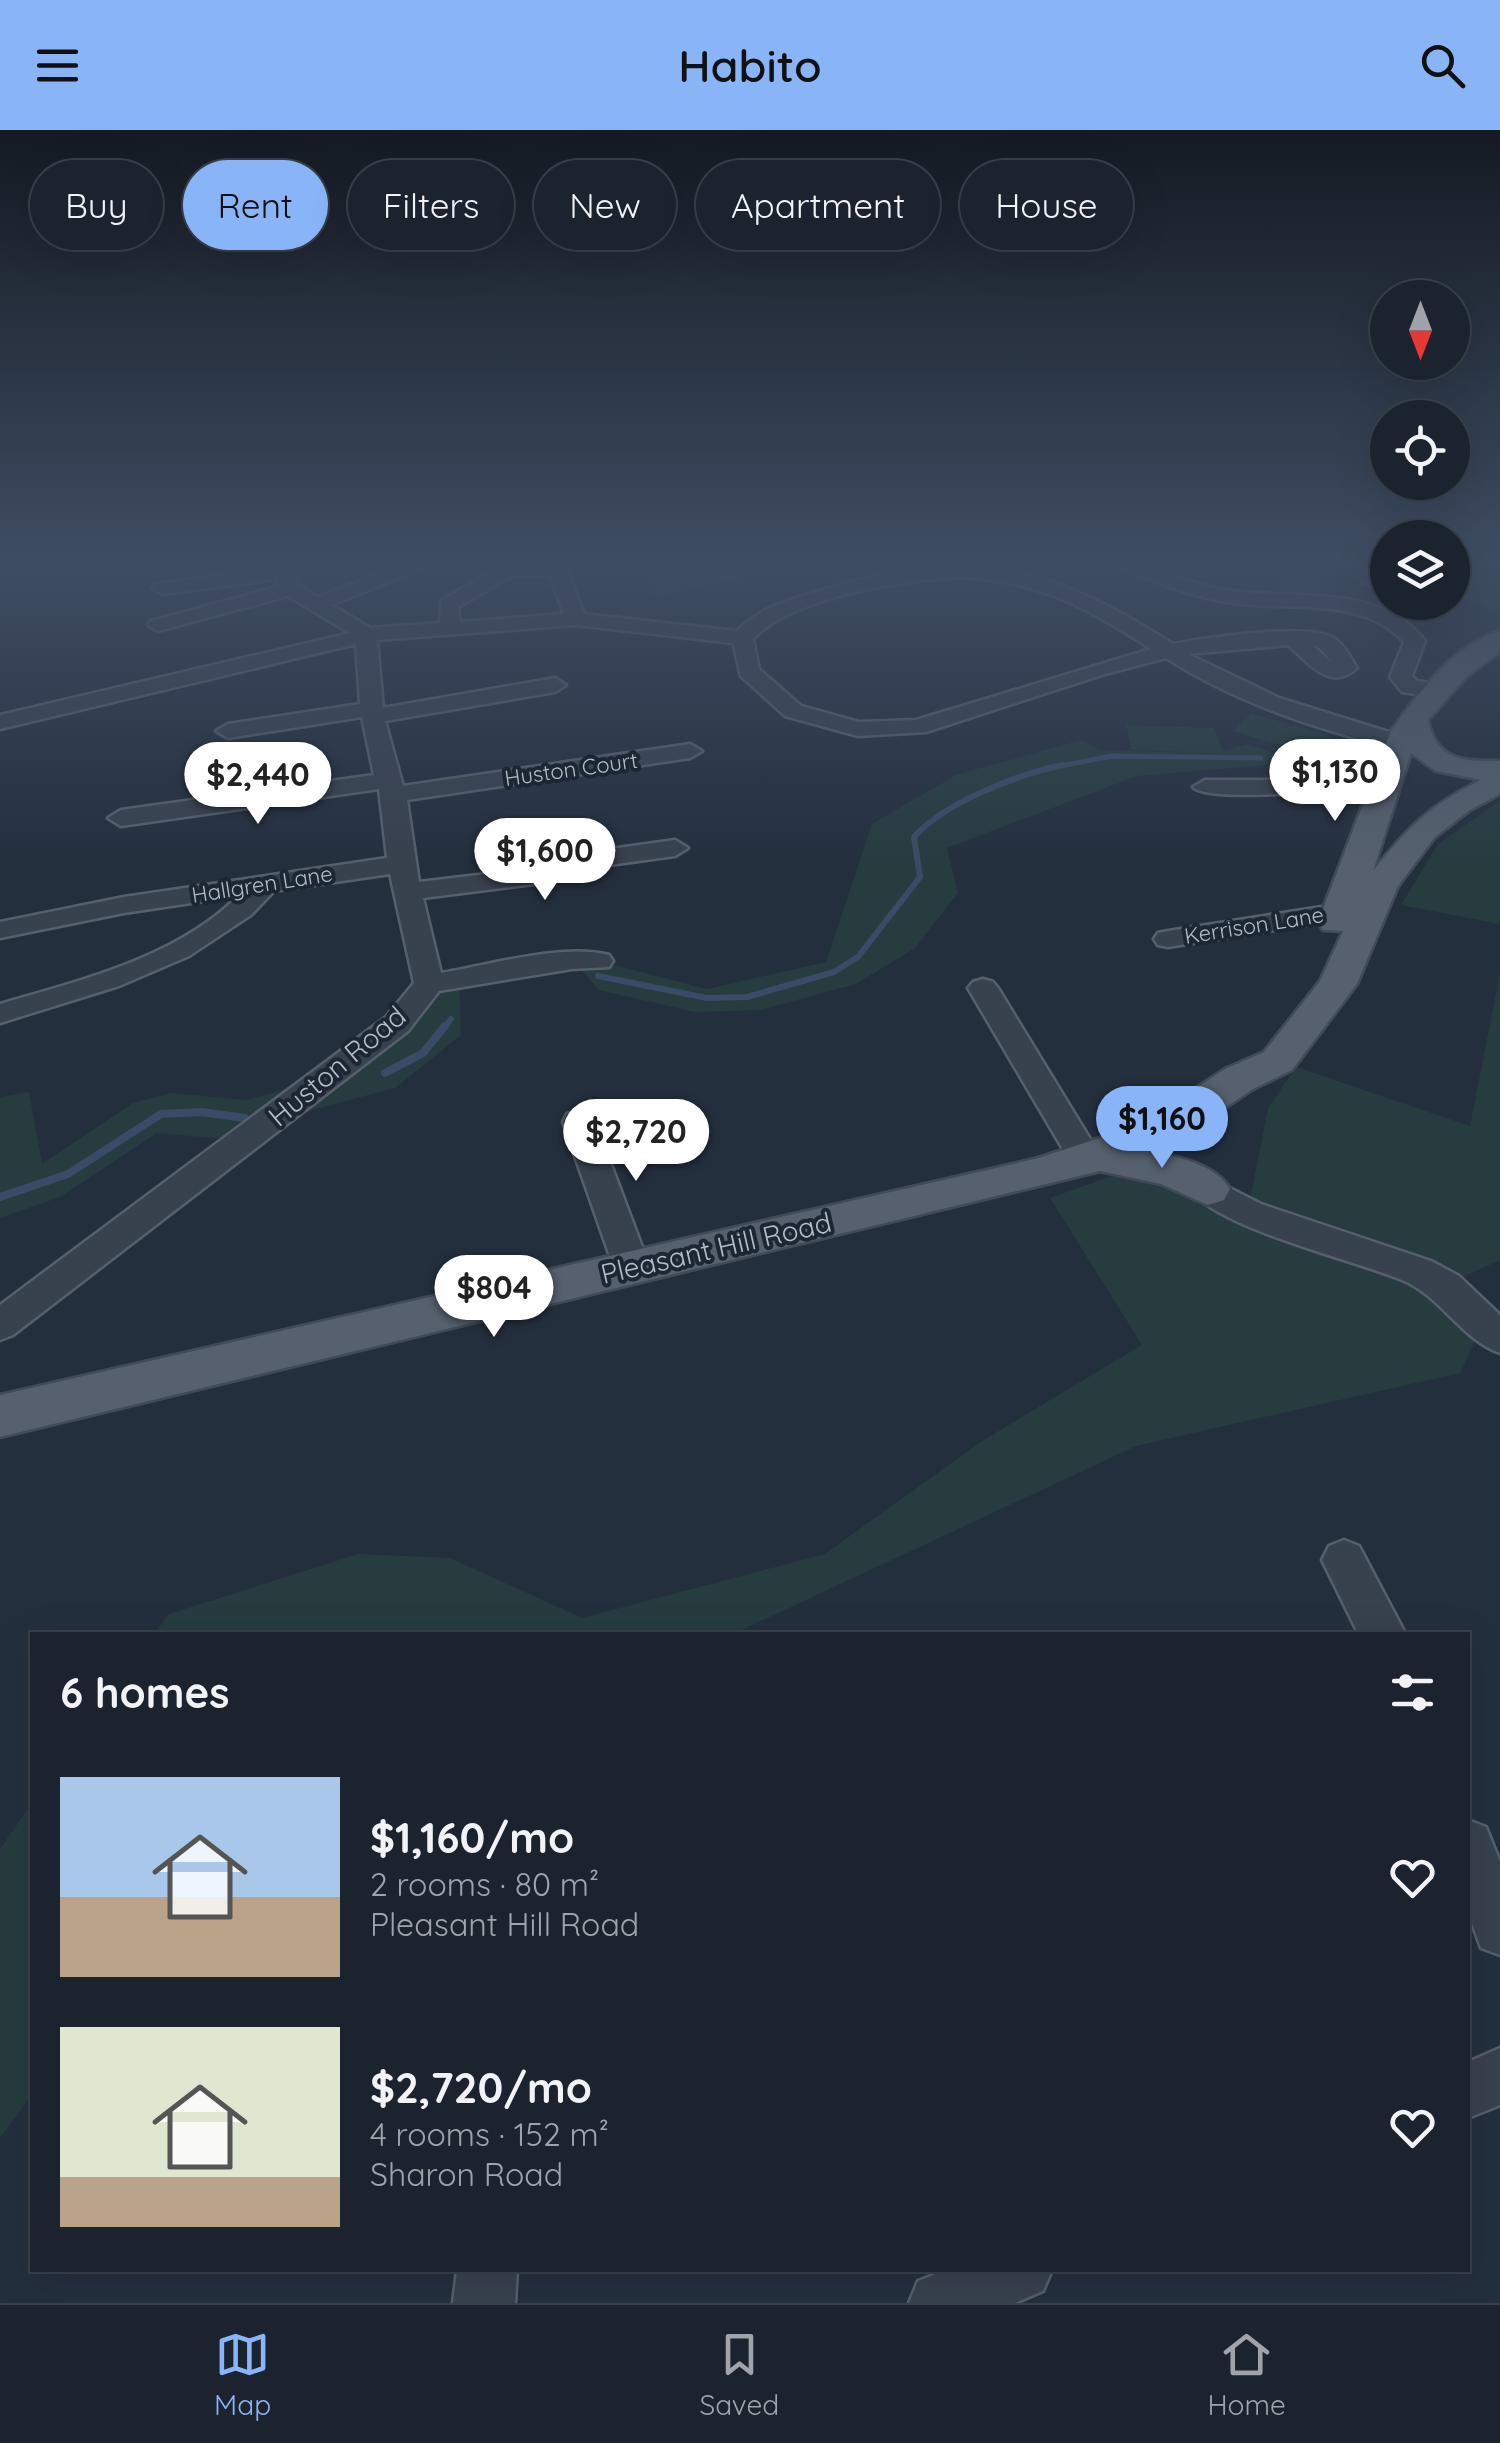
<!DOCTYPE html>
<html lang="en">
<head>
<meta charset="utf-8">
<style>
	:root { --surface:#1b232e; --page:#242b36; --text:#f1f3f6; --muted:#a0a4aa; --line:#39404a; --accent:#8ab4f8 }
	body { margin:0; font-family:Quicksand,sans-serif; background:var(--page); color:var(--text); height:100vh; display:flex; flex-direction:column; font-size:38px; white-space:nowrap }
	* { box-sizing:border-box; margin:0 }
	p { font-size:32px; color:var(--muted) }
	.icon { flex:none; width:55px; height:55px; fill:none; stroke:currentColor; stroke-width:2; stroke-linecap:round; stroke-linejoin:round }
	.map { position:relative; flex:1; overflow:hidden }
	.details { position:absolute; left:30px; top:1502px; width:1440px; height:640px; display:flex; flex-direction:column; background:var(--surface); border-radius:0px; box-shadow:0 10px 40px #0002,0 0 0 2px var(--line) }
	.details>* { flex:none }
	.top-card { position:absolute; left:30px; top:30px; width:1440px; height:90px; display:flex; gap:20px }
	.needle { width:65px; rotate:180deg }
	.buttons { position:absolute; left:1370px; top:150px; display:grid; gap:20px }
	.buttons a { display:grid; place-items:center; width:100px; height:100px; border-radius:50%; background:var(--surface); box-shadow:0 10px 40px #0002,0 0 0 2px var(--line); font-size:50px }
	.price { position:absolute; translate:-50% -85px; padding:0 22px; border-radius:35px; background:#fff; color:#222; font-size:32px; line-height:65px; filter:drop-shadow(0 2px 5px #0008) }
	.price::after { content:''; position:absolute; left:50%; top:60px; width:30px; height:22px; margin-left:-15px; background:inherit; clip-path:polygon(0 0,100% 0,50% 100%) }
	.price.on { background:var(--accent); color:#111 }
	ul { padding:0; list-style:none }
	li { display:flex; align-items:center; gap:30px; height:250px; padding:0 30px }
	li span { display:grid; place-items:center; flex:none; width:280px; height:200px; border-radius:0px; color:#555 }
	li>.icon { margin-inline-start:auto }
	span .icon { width:120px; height:120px; fill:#fffc; stroke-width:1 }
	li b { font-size:42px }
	h2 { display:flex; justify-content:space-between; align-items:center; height:120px; padding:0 30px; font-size:42px }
	.tag { padding:0 35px; border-radius:45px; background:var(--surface); box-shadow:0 10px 40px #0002,0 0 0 2px var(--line); font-size:35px; line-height:90px }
	.tag.on { background:var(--accent); color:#111 }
	header { display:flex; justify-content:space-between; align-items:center; height:130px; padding:0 30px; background:var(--accent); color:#111; font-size:45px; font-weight:600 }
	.tab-bar { display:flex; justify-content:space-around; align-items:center; height:140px; border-top:2px solid var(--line); background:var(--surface); font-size:28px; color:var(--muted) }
	.tab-bar a { display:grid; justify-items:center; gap:5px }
	.tab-bar .on { color:var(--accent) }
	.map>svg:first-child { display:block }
	.green { fill:#263c3f }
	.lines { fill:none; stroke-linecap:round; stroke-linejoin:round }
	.stream-far2 { stroke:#394c67; stroke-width:5 }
	.stream-far1 { stroke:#394c67; stroke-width:6 }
	.stream { stroke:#394c67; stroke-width:8 }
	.building { fill:#455162; stroke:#1f2835; stroke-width:2.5 }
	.minor-casing { stroke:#565f6c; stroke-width:5 }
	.major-casing { stroke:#414a57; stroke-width:5 }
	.minor { fill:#38414e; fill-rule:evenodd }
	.major { fill:#56606e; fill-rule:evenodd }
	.labels { text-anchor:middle; stroke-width:8; stroke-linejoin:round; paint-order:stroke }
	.far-street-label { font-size:22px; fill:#b4bcc9; stroke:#1d2633 }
	.street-label { font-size:28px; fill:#b4bcc9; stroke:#1d2633 }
</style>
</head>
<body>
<header><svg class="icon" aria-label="menu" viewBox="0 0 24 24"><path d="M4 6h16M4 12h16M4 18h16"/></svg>Habito<svg class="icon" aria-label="search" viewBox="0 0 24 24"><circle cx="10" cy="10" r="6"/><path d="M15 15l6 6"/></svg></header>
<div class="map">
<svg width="1500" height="2173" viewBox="0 0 1500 2173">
	<rect width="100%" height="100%" fill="#242f3e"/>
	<path class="green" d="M 641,430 L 814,430 L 654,468 Z
		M 1176,430 L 1317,430 L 1296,434 L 1344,474 L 1277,470 L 1282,443 L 1182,436 Z
		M 1453,430 L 1500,430 L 1500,482 L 1453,466 Z
		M 1251,583 L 1336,608 L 1318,627 L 1233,601 Z
		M 1126,595 L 1214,598 L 1223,621 L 1247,614 L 1302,632 L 1137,646 L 947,718 L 958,763 L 915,818 L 856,854 L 760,880 L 695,882 L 599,860 L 572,830 L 599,831 L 707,859 L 826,832 L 872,694 L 956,645 L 1081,610 L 1101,620 L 1215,623 L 1132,620 Z
		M 1500,671 L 1500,794 L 1401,775 L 1438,714 Z
		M 1500,843 L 1500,1130 L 1461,1148 L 1369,1110 L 1250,1070 L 1268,978 L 1296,937 L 1470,996 Z
		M 459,848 L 461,905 L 395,958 L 274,990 L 247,1011 L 157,1003 L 60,1067 L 0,1088 L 0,967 L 29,962 L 42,1034 L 133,973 L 170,963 L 246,970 L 328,948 L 429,854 Z
		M 1141,1044 L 1389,1139 L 1480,1202 L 1460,1243 L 1136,1316 L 731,1505 L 153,1505 L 169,1484 L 358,1424 L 450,1428 L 582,1488 L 825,1424 L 982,1311 L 1142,1215 L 1050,1068 L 1109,1047 Z
		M 32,1673 L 32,1965 L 0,2008 L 0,1719 Z"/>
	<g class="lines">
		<path class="stream-far2" d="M 1050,638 L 1112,626 L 1261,628"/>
		<path class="stream-far1" d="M 598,846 L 707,868 L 747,867 L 834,842 L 858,827 L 920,747 L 914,707 C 944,673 1018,644 1063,635
			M 443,899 L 451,889"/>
		<path class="stream" d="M 385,943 L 423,923 L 445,896
			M 0,1067 L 68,1044 L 161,984 L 201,982 L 245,988"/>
	</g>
	<path class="building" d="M 1358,443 L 1373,453 L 1388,455 L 1388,461 L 1356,456 L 1358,451 L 1348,445 Z"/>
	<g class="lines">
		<g class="minor-casing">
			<path id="minor" d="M 290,430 L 309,430 L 295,452 L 317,467 L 417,430 L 444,430 L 332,475 L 370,498 L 440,493 L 441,471 L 502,435 L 565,435 L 584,484 L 737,501 C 762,475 799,467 833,457 C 976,415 1051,437 1173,514 C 1205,508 1305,493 1332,507 C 1343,513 1350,527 1357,538 C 1330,563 1308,532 1288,515 L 1188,524 L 1279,568 L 1405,607 L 1409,612 L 1397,619 C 1317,599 1236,573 1166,528 L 1105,544 L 926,602 L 858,606 L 785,586 L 741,546 L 733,513 L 576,495 L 377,510 L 383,578 L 555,548 L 566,555 L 555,562 L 385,591 L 403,656 L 690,614 L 702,621 L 690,628 L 407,670 L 419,752 L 538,738 L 582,723 L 675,710 L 688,718 L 675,726 L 587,738 L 542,753 L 423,768 L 441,843 C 490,835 562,813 609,825 L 613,831 L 609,837 L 572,839 L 439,861 L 408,901 L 13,1205 L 0,1210 L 0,1175 L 386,887 L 414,853 L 390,744 L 274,761 L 251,785 L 189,826 L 119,856 L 0,893 L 0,874 C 81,850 176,828 238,766 L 124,783 L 0,808 L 0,792 L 124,767 L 387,728 L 379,659 L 121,696 L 108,688 L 121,680 L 374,645 L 362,587 L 228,608 L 216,601 L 228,594 L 360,574 L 356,514 L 0,599 L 0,585 L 350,503 L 288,466 L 158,501 L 148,495 L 151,491 L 277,457 L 277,449 L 163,464 L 153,458 L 156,454 L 286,436 ZM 513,445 L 550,445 L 564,484 L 460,492 L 458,477 ZM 963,447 C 1040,452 1087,477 1151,519 L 916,590 L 859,592 L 801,576 L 759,539 L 753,509 C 793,466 906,450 963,447 ZM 1312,515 L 1321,519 L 1333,534 Z
				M 1111,430 C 1148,430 1178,450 1214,458 C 1282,473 1377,448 1425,511 L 1412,546 L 1417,551 L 1442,555 L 1445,560 L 1434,567 L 1402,562 L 1390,547 L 1404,512 C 1364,468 1296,480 1242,474 C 1211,471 1181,462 1152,450 C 1138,445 1121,440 1111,430 Z
				M 1384,640 L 1393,642 L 1396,647 L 1393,652 C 1364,659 1208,674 1193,657 L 1205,650 L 1278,650 Z
				M 1341,774 L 1355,782 L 1351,788 L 1168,817 L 1158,815 L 1154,809 L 1158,803 L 1168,801 Z
				M 983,849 L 993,852 L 998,858 L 1098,1022 L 1103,1030 L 1098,1038 L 1086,1042 L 1074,1038 L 968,858 L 973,852 Z
				M 579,981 L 591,984 L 595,992 L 650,1138 L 645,1148 L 632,1152 L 619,1148 L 614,1138 L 563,992 L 567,984 Z
				M 1208,1047 L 1261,1074 L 1431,1131 L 1459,1146 L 1500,1185 L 1500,1223 C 1462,1210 1441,1166 1402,1150 C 1357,1131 1213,1097 1191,1059 L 1196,1050 Z
				M 1344,1410 L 1359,1416 L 1406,1505 L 1359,1505 L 1322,1430 L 1329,1416 Z
				M 1468,1690 L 1486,1697 L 1500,1732 L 1500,1825 L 1481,1818 L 1468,1782 Z
				M 1500,1918 L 1500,1975 L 1468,1988 L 1468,1932 Z
				M 457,2140 L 517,2140 L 515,2173 L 453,2173 Z
				M 946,2140 L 1052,2140 L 1043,2161 L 1015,2173 L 909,2173 L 918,2151 Z"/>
		</g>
		<g class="major-casing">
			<path id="major" d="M 1500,501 L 1500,522 L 1467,546 L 1428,590 C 1436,630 1463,632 1500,631 L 1500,664 L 1470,680 L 1435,707 L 1398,756 L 1357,854 L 1292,940 L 1253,959 L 1170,1015 L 1153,1022 C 1179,1027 1216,1035 1230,1059 L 1224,1070 L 1208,1075 L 1161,1054 L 1100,1041 L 0,1307 L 0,1265 L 1035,1029 L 1140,995 L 1225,939 L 1264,922 L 1320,851 L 1343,801 L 1323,800 L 1318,792 L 1390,603 C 1413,569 1456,512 1500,501 ZM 1411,623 L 1436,641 L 1481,650 C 1429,676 1409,696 1373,741 Z"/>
		</g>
		<use href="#minor" class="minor"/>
		<use href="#major" class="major"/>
	</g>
	<linearGradient id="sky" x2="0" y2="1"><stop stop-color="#141a22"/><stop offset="0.59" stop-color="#3f4d63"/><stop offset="1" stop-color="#3f4d63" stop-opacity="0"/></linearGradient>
	<rect width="1500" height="734" fill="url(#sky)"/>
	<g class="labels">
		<g class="far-street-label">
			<text transform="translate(571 639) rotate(-8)" y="8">Huston Court</text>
			<text transform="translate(262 754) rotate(-9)" y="8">Hallgren Lane</text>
			<text transform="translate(1254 795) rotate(-9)" y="8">Kerrison Lane</text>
		</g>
		<g class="street-label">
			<text transform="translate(337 936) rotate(-40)" y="10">Huston Road</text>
			<text transform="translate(716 1118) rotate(-13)" y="10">Pleasant Hill Road</text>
		</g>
	</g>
</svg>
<div class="buttons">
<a><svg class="needle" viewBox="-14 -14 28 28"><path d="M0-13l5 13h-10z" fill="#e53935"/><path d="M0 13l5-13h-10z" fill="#a0a4aa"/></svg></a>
<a><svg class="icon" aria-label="locate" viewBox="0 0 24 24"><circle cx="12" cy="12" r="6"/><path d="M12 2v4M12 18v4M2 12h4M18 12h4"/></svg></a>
<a><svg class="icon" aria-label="layers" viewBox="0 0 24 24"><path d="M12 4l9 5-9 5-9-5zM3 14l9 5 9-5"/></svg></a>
</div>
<b class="price" style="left:1335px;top:694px">$1,130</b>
<b class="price" style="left:258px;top:697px">$2,440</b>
<b class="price" style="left:545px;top:773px">$1,600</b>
<b class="price on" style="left:1162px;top:1041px">$1,160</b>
<b class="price" style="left:636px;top:1054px">$2,720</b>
<b class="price" style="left:494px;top:1210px">$804</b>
<div class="top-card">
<a class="tag">Buy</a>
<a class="tag on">Rent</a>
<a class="tag">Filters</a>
<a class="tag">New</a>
<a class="tag">Apartment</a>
<a class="tag">House</a>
</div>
<section class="details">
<h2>6 homes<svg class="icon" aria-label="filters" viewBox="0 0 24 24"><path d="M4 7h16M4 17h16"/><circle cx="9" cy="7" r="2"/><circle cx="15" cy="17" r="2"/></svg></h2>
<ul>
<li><span style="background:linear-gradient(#a9c7e8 60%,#b9a48a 0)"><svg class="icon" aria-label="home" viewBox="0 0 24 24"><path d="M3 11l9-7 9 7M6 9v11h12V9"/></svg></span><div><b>$1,160/mo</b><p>2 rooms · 80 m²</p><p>Pleasant Hill Road</p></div><svg class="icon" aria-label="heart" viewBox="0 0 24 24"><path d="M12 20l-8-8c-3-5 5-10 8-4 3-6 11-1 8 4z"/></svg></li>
<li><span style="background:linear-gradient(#dfe7d0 75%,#b9a48a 0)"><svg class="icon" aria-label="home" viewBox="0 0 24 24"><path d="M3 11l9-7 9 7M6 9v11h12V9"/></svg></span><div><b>$2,720/mo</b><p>4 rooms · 152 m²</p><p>Sharon Road</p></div><svg class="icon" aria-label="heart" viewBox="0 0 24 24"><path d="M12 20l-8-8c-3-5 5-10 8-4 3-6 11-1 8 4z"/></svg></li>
</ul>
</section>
</div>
<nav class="tab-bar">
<a class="on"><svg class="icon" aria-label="map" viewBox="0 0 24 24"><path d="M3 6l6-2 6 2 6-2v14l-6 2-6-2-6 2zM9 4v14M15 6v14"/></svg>Map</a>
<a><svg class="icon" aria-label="saved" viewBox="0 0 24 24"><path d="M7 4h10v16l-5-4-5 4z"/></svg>Saved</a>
<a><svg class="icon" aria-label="home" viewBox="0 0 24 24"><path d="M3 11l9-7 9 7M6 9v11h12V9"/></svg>Home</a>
</nav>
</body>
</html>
